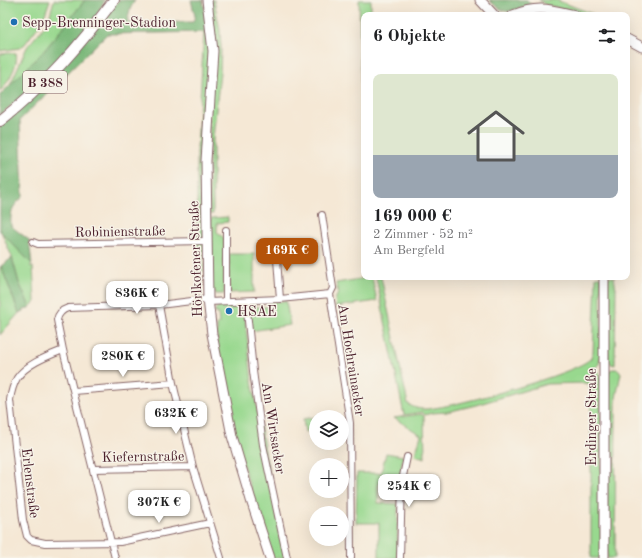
<!DOCTYPE html>
<html lang="de">
<head>
<meta charset="utf-8">
<style>
	:root { --surface:#fff; --page:#f6f6f6; --text:#202124; --muted:#757577; --accent:#b45309 }
	body { margin:0; font-family:"Old Standard TT",serif; background:var(--page); color:var(--text); height:100vh; display:flex; flex-direction:column; font-size:15px; white-space:nowrap }
	* { box-sizing:border-box; margin:0 }
	p { font-size:13px; color:var(--muted) }
	.icon { flex:none; width:22px; height:22px; fill:none; stroke:currentColor; stroke-width:2; stroke-linecap:round; stroke-linejoin:round }
	.map { position:relative; flex:1; overflow:hidden }
	.side { position:absolute; left:361px; top:12px; width:269px; height:268px; display:flex; flex-direction:column; background:var(--surface); border-radius:8px; box-shadow:0 4px 16px #0002 }
	.side>* { flex:none }
	.controls { position:absolute; left:309px; top:410px; display:grid; gap:8px }
	.controls a { display:grid; place-items:center; width:40px; height:40px; border-radius:50%; background:var(--surface); box-shadow:0 4px 16px #0002; font-size:20px }
	.price { position:absolute; translate:-50% -34px; padding:0 9px; border-radius:8px; background:#fff; color:#222; font-size:13px; line-height:26px; filter:drop-shadow(0 1px 2px #0008) }
	.price::after { content:''; position:absolute; left:50%; top:24px; width:12px; height:9px; margin-left:-6px; background:inherit; clip-path:polygon(0 0,100% 0,50% 100%) }
	.price.selected { background:var(--accent); color:#fff }
	ul { padding:0; list-style:none }
	li { display:grid; align-content:center; gap:8px; height:212px; padding:0 12px }
	li span { display:grid; place-items:center; height:124px; border-radius:8px; color:#555 }
	li>.icon { margin-inline-start:auto }
	span .icon { width:72px; height:72px; fill:#fffc; stroke-width:1 }
	li b { font-size:17px }
	h2 { display:flex; justify-content:space-between; align-items:center; height:48px; padding:0 12px; font-size:17px }
	.map>svg:first-child { display:block }
	.green { fill:#98d88e; stroke:#717c5c }
	.forest { fill:#7ab879; stroke:#626c52 }
	.lines { fill:none; stroke-linecap:round; stroke-linejoin:round }
	.street-casing { stroke:#866566; stroke-width:8 }
	.secondary-casing { stroke:#866566; stroke-width:11 }
	.primary-casing { stroke:#866566; stroke-width:12 }
	.street { stroke:#fff; stroke-width:6 }
	.secondary { stroke:#fff; stroke-width:9 }
	.primary { stroke:#fff; stroke-width:10 }
	.poi-dot { fill:#1f6fb2; stroke:#f7f3e8; stroke-width:1.5 }
	.labels { text-anchor:middle; stroke-width:3; stroke-linejoin:round; paint-order:stroke }
	.shield { fill:#f7f3e8; stroke:#7e5f64; stroke-width:1 }
	.shield-label { font-size:13px; font-weight:bold; fill:#4a1f2b }
	.poi-label { font-size:14px; fill:#4a1f2b; stroke:#f7f3e8; text-anchor:start }
	.street-label { font-size:14px; fill:#4a1f2b; stroke:#f7f3e8 }
</style>
</head>
<body>
<div class="map">
<svg width="642" height="558" viewBox="0 0 642 558">
	<rect width="100%" height="100%" fill="#f7f3e8"/>
	<filter id="ink" filterUnits="userSpaceOnUse"><feTurbulence type="fractalNoise" baseFrequency=".025" numOctaves="2"/><feDisplacementMap in="SourceGraphic" scale="8" xChannelSelector="R" yChannelSelector="G"/><feConvolveMatrix kernelMatrix="1 2 1 2 8 2 1 2 1" color-interpolation-filters="sRGB"/></filter>
	<filter id="wash" filterUnits="userSpaceOnUse"><feTurbulence type="fractalNoise" baseFrequency=".012" numOctaves="4" result="noise"/><feDisplacementMap in="SourceGraphic" scale="16" xChannelSelector="R" yChannelSelector="G"/><feGaussianBlur stdDeviation="0.9" result="paint"/><feColorMatrix in="noise" values="0 0 0 0 0 0 0 0 0 0 0 0 0 0 0 0 0 1.4 0 .05"/><feComposite in="paint" operator="in"/></filter>
	<g filter="url(#wash)">
		<rect width="100%" height="100%" fill="#f5e8d5"/>
		<path class="green" d="M 0,0 L 50,0 L 43,20 L 25,44 L 20,48 L 0,51 Z
			M 54,0 L 85,0 L 44,51 L 10,85 L 27,47 L 48,22 Z
			M 210,0 L 214,0 L 220,30 L 221,48 L 220,72 L 213,139 L 213,214 L 209,214 Z
			M 359,0 L 371,0 L 371,15 L 364,15 L 364,130 L 361,99 Z
			M 539,0 L 556,0 L 596,15 L 583,15 L 544,4 Z
			M 204,32 L 209,32 L 209,37 L 203,272 L 197,272 L 197,149 Z
			M 11,53 L 16,53 C 19,64 8,83 0,91 L 0,54 Z
			M 228,217 L 228,222 L 217,223 L 217,232 L 224,238 L 224,294 L 216,294 L 215,292 L 210,291 L 211,218 Z
			M 1,231 L 32,264 L 30,266 L 33,267 L 35,300 L 35,302 L 30,307 L 19,283 L 12,257 Z
			M 229,254 L 254,254 L 254,292 L 229,293 Z
			M 1,266 L 19,313 L 0,335 L 0,268 Z
			M 372,277 L 377,301 L 336,307 L 335,300 L 338,293 L 336,283 Z
			M 376,277 L 381,277 L 408,404 C 414,408 419,409 425,409 C 447,409 580,373 591,358 C 591,357 592,353 593,352 L 596,277 L 601,277 L 601,352 L 599,364 L 595,368 L 595,370 L 599,372 L 601,380 L 601,558 L 591,558 L 591,392 L 588,383 L 547,384 L 476,405 L 447,412 L 432,413 L 425,415 L 422,412 L 404,415 Z
			M 607,277 L 614,277 L 616,289 L 615,365 L 611,364 L 608,360 Z
			M 286,301 L 290,325 L 251,331 L 249,305 L 254,303 L 255,307 L 268,307 L 268,302 Z
			M 225,304 L 240,304 L 244,309 L 252,381 L 285,558 L 273,558 L 240,456 L 217,343 L 217,324 L 219,324 L 218,313 L 215,313 C 215,307 219,305 225,304 Z
			M 612,369 L 618,369 L 621,373 L 616,398 L 615,558 L 607,558 L 608,378 L 609,371 Z
			M 421,414 L 424,416 L 425,458 L 415,455 L 421,435 L 394,418 Z
			M 316,417 L 316,429 L 305,432 L 303,419 Z
			M 386,453 L 403,456 L 399,483 L 378,483 L 378,503 L 398,504 L 397,558 L 379,558 L 379,523 L 356,523 L 357,473 L 381,473 Z"/>
		<path class="forest" d="M 85,0 L 105,0 L 92,23 L 42,79 L 0,115 L 0,95 L 44,51 Z
			M 119,0 L 135,0 L 130,9 L 127,23 L 193,22 L 195,16 L 191,0 L 203,0 L 209,32 L 107,34 L 20,120 L 23,197 C 12,206 10,212 11,226 L 29,240 L 32,264 L 0,231 L 0,126 L 12,116 Z
			M 489,0 L 527,0 L 531,4 C 509,11 508,18 489,0 Z
			M 12,258 L 19,283 L 30,307 L 19,313 L 1,266 Z"/>
	</g>
	<g filter="url(#ink)">
		<g class="lines">
			<g class="street-casing">
				<path id="street" d="M 322,215 L 333,288 L 330,294 L 350,423 L 351,558
					M 226,230 L 226,301
					M 33,242 L 38,244 L 207,241
					M 276,246 L 280,299
					M 246,301 L 253,371 L 263,445 L 287,558
					M 208,302 L 280,299 L 330,294
					M 159,305 L 173,383 L 193,467 L 221,558
					M 63,350 C 48,356 26,364 17,378 C 13,385 11,393 10,400 L 23,520 L 27,536 L 31,540 L 45,543 L 120,542 L 210,523
					M 74,391 L 173,383
					M 93,469 L 193,467
					M 115,558 L 63,350 L 57,320 C 58,314 62,310 68,308 L 159,305 L 208,299
					M 400,558 L 402,481 L 407,457"/>
			</g>
			<g class="secondary-casing">
				<path id="secondary" d="M 207,0 L 213,51 L 206,161 L 208,299 L 212,334 L 232,436 L 251,500 L 270,558
					M 480,0 L 494,15
					M 513,15 C 538,5 549,9 575,15
					M 627,39 L 642,47
					M 604,558 L 604,277"/>
			</g>
			<g class="primary-casing">
				<path id="primary" d="M 0,121 C 45,86 80,45 114,0"/>
			</g>
			<use href="#street" class="street"/>
			<use href="#secondary" class="secondary"/>
			<use href="#primary" class="primary"/>
		</g>
	</g>
	<g class="poi-dot">
		<circle cx="14" cy="22" r="4"/>
		<circle cx="229" cy="311" r="4"/>
	</g>
	<g class="labels">
		<rect class="shield" x="23" y="71" width="44" height="22" rx="3"/>
		<g class="shield-label">
			<text x="45" y="87">B 388</text>
		</g>
		<g class="poi-label">
			<text x="22" y="27">Sepp-Brenninger-Stadion</text>
			<text x="237" y="316">HSAE</text>
		</g>
		<g class="street-label">
			<text transform="translate(120 231) rotate(-1)" y="5">Robinienstraße</text>
			<text transform="translate(195 259) rotate(-92)" y="5">Hörlkofener Straße</text>
			<text transform="translate(352 360) rotate(81)" y="5">Am Hochrainacker</text>
			<text transform="translate(591 417) rotate(-90)" y="5">Erdinger Straße</text>
			<text transform="translate(274 428) rotate(81)" y="5">Am Wirtsacker</text>
			<text transform="translate(143 456) rotate(-1)" y="5">Kiefernstraße</text>
			<text transform="translate(31 483) rotate(83)" y="5">Erlenstraße</text>
		</g>
	</g>
</svg>
<div class="controls">
<a><svg class="icon" aria-label="layers" viewBox="0 0 24 24"><path d="M12 4l9 5-9 5-9-5zM3 14l9 5 9-5"/></svg></a>
<a>+</a>
<a>−</a>
</div>
<b class="price selected" style="left:287px;top:272px">169K €</b>
<b class="price" style="left:137px;top:315px">836K €</b>
<b class="price" style="left:123px;top:378px">280K €</b>
<b class="price" style="left:176px;top:435px">632K €</b>
<b class="price" style="left:409px;top:508px">254K €</b>
<b class="price" style="left:159px;top:524px">307K €</b>
<section class="side">
<h2>6 Objekte<svg class="icon" aria-label="filters" viewBox="0 0 24 24"><path d="M4 7h16M4 17h16"/><circle cx="9" cy="7" r="2"/><circle cx="15" cy="17" r="2"/></svg></h2>
<ul>
<li><span style="background:linear-gradient(#dfe7d0 65%,#9aa5b1 0)"><svg class="icon" aria-label="home" viewBox="0 0 24 24"><path d="M3 11l9-7 9 7M6 9v11h12V9"/></svg></span><div><b>169 000 €</b><p>2 Zimmer · 52 m²</p><p>Am Bergfeld</p></div></li>
</ul>
</section>
</div>
</body>
</html>
